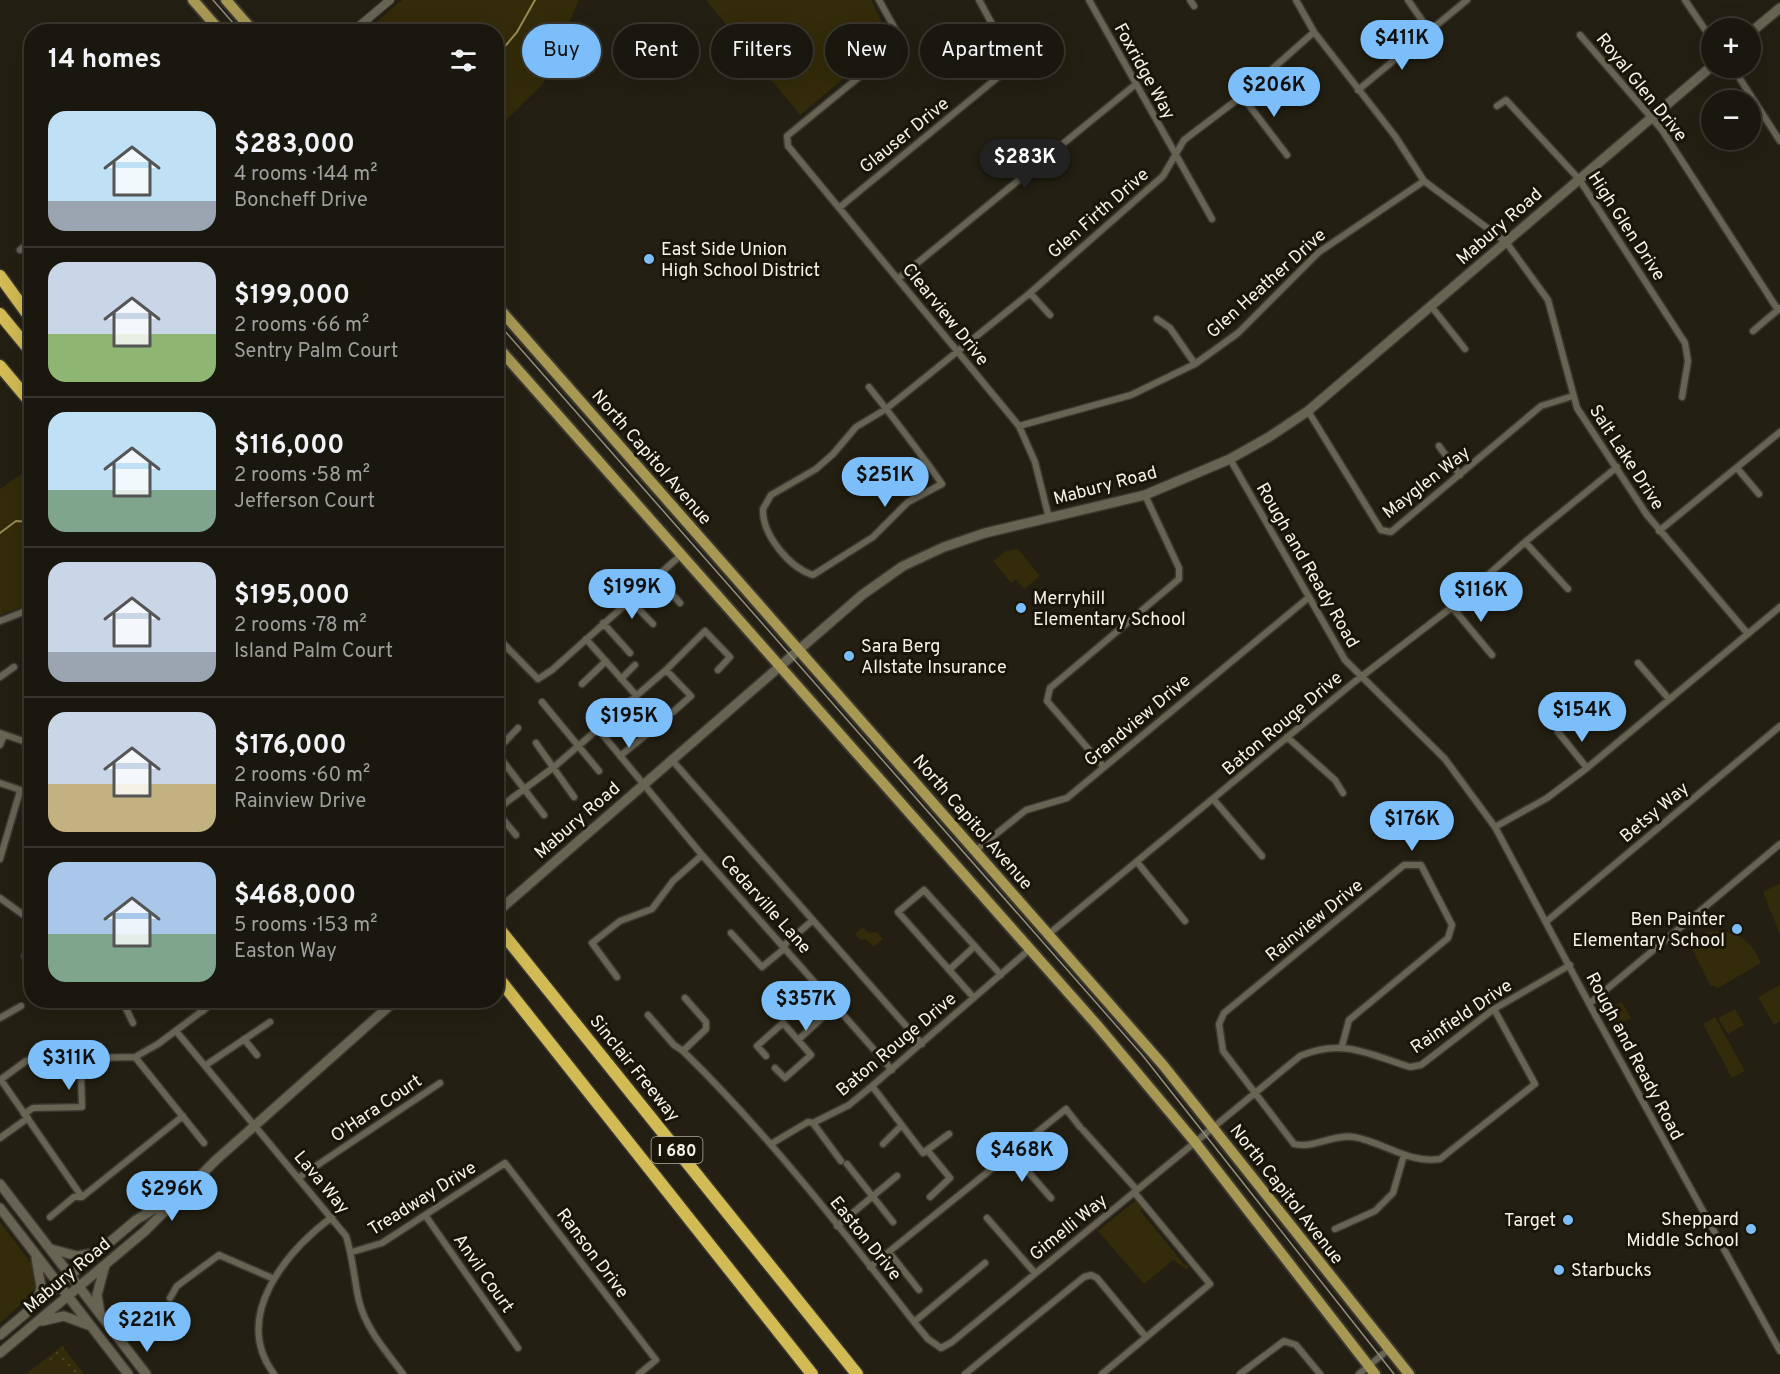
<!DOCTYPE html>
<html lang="en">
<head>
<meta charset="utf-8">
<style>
	:root { --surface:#1a170e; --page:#232017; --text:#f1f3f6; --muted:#9f9f9e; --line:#38362e; --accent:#7cbef9 }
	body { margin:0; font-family:Overpass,sans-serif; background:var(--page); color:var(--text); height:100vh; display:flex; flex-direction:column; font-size:22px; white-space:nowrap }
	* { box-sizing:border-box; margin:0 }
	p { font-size:20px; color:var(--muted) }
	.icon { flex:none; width:33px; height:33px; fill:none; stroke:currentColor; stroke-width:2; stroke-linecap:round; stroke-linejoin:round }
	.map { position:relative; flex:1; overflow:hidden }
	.panel { position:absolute; left:24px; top:24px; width:480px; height:984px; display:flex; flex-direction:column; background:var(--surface); border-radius:24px; box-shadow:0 6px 24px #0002,0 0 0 2px var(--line) }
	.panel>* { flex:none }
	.top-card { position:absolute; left:522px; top:24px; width:570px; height:54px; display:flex; gap:12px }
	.fabs { position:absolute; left:1701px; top:18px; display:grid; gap:12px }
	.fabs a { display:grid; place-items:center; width:60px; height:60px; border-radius:50%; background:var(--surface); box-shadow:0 6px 24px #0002,0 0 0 2px var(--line); font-size:30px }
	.price { position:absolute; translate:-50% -51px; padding:0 14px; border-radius:21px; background:var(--accent); color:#111; font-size:20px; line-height:39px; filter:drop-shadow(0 2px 3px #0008) }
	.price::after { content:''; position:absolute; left:50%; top:36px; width:18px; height:14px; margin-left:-9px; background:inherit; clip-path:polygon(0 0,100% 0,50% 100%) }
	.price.selected { background:#222; color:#fff }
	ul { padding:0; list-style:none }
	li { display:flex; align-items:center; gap:18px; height:150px; padding:0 24px }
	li+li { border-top:2px solid var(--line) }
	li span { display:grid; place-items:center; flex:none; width:168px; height:120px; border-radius:18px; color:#555 }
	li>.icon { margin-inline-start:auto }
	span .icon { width:72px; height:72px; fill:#fffc; stroke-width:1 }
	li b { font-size:26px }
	h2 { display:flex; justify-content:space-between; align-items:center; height:72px; padding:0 24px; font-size:26px }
	.tag { padding:0 21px; border-radius:27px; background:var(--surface); box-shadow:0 6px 24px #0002,0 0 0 2px var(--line); font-size:21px; line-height:54px }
	.tag.selected { background:var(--accent); color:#111 }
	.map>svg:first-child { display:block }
	.grass { fill:url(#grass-dots) }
	.park { fill:#332b09 }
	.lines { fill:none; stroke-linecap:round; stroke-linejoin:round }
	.stream { stroke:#978b52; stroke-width:2 }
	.minor-casing { stroke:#3b3830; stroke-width:9 }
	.tertiary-casing { stroke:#3b3830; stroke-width:10 }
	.secondary-casing { stroke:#3b3830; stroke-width:12 }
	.primary-casing { stroke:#3b3830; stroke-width:14 }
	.motorway-casing { stroke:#3b3830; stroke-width:15 }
	.minor { stroke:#676454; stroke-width:6 }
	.tertiary { stroke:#676454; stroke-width:8 }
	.secondary { stroke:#676454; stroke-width:9 }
	.primary { stroke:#a79854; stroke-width:10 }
	.motorway { stroke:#d2ba54; stroke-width:12 }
	.tram { stroke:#8f8c81; stroke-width:1.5 }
	.poi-dot { fill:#7cbef9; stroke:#191609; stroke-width:2 }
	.labels { text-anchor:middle; stroke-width:6; stroke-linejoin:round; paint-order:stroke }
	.shield { fill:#191609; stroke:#b3b1a6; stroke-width:1.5 }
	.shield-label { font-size:16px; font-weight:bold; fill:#f5f3ea }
	.street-label { font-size:18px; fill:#f5f3ea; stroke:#191609 }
	.poi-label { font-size:18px; fill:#f5f3ea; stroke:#191609; text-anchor:start }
</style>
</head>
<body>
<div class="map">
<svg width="1780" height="1374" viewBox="0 0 1780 1374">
	<defs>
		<pattern id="grass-dots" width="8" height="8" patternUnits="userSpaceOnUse" patternTransform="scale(1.5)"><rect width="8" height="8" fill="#332b09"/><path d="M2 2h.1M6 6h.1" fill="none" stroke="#474021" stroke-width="1.8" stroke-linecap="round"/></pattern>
	</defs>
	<rect width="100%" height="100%" fill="#231f12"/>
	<path class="grass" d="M 62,1346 L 84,1374 L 26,1374 Z"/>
	<path class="park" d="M 402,0 L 579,0 L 542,85 L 497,129 L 496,32 L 366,31 Z
		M 706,0 L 871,0 L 889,37 L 887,42 L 800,115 Z
		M 31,467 L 31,604 L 0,615 L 0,489 Z
		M 1018,549 L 1040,576 L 1024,589 L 1016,579 L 1011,583 L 993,561 L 1006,551 Z
		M 1780,883 L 1780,935 L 1763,892 Z
		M 863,927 L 868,933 L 877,932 L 883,939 L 874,947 L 865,939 L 861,940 L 855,934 Z
		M 1723,931 C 1743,935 1753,944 1761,963 L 1718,988 L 1710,985 L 1689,943 L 1707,932 Z
		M 1780,985 L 1780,1021 L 1774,1025 L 1758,997 Z
		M 1622,1002 L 1631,1018 L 1618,1024 L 1610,1008 Z
		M 1735,1009 L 1744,1025 L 1728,1034 L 1718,1018 Z
		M 1715,1017 L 1745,1071 L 1732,1078 L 1703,1024 Z
		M 1137,1199 L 1142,1205 L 1140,1211 L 1184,1264 L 1190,1266 L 1186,1269 L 1173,1260 L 1144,1284 L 1098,1231 Z
		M 0,1222 L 37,1271 L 38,1282 L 28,1298 L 0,1323 Z
		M 55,1357 L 69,1374 L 31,1374 Z"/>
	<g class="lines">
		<path class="stream" d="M 496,57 L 517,32 L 535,0
			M 0,533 L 16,521 L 32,522"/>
		<g class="minor-casing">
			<path id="minor" d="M 879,0 L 899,36 L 897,46 L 787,136 L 788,146 L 1019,426 L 1035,462 L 1049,518
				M 1089,0 L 1212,219
				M 1190,0 L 1194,6
				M 1296,0 L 1314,32 L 1395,136 L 1424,181 L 1506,242 L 1548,300 L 1577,408 L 1647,515 L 1748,634
				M 1408,0 L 1430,32
				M 1685,0 L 1712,40
				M 1580,35 L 1662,130 L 1778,310
				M 1733,68 L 1780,141
				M 1358,90 L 1467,0
				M 1242,96 L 1287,155
				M 1497,106 L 1506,100 L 1579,179 L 1685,343 L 1688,361 L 1682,397
				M 840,207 L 1014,64 L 979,0
				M 20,250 L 32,240
				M 899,278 L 1136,84
				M 1030,293 L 1050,315
				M 1431,306 L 1465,349
				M 1157,319 L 1170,328 L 1195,364
				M 1753,331 L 1780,308
				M 869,387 C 895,420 919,451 942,484 L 908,502 L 873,537 L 813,575 C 790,568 762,535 763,509 L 771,495 L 816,469 L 833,454 L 856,427 L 886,409 L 1030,293 L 1163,176 L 1184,140 L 1242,96 L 1314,32
				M 1308,411 L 1381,530 L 1391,532 L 1541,406 L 1573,396
				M 1019,426 L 1131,395 L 1195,364 L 1238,333 L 1319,252 L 1424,181
				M 1439,446 L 1460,475
				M 1230,459 L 1345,660 L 1445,759 L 1495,827 L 1593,1011 L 1780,1351
				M 1737,468 L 1759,494
				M 1659,531 L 1780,432
				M 1525,542 L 1568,589
				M 656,576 L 680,603
				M 630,600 L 653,624
				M 1452,607 L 1492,655
				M 0,621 L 26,611 L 32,611
				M 603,623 L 630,653
				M 496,636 L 538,679 L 552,670 L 682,554
				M 586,639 L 635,694
				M 1638,663 L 1669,699
				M 666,670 L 691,696 L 673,712
				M 0,677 L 14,667
				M 621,679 L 635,665
				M 582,684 L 606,661
				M 542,702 L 599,771
				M 598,729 L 702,855 L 892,1070
				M 1558,732 L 1587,768
				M 0,733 L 32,744
				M 1287,737 L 1335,780 L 1343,793
				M 536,743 L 574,797
				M 0,745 L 4,735
				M 496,751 L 518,728
				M 496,752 L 544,815
				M 620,756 L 646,735
				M 671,759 L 922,1044
				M 1103,766 L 1047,701 L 1050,688 L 1179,579 L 1179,568 L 1145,495
				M 0,783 L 32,794
				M 1214,800 L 1262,856
				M 496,810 L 554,767 L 666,670 L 705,631 L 730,657 L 718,670
				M 496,811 L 516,835
				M 1495,827 L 1547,798 L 1587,768 L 1780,607
				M 976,850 L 1026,810 L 1067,798 L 1308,598
				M 0,859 L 20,791
				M 1137,862 L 1185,921
				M 0,898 L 32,921
				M 1547,921 L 1780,726
				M 731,933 L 762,967 L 785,948
				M 1050,933 L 1353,683 L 1452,607 L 1525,542 L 1617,467
				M 783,946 L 813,920
				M 25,956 L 32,952
				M 949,970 L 975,946
				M 617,977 L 592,943 L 620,921 L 652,909 L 673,881 L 702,855
				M 685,998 L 706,1022 L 706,1029 L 683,1051 C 768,1134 841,1228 914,1322 L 928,1339 L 941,1348 L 952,1342 L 1300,1056 C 1343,1038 1368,1054 1410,1067 L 1421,1065 L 1494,1009 L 1570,965
				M 974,998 L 898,912 L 924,890 L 1001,975
				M 122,1000 L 133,1023
				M 195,1000 L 203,1011
				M 1589,1004 L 1780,844
				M 126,1009 L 138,1000
				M 648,1015 L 674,1045 L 683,1051
				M 0,1018 L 21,1006
				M 176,1031 L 346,1236 C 353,1258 354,1279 359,1301 C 366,1329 386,1351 403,1374
				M 244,1039 L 257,1055
				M 798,1040 L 836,1005
				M 1342,1046 L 1349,1020 L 1448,938 L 1452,925 L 1421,865 L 1404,865 L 1224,1013 L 1219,1024 L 1223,1051 L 1294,1144 C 1314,1149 1332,1134 1354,1137 C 1383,1142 1409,1164 1440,1159 L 1535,1084 L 1494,1009
				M 766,1056 L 757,1046 L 783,1023 L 811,1055 L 785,1078 L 775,1068
				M 135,1057 L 204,1143
				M 206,1065 L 270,1022
				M 0,1080 L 26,1061 L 38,1059 L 135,1057 L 158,1044 L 217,1000
				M 1,1080 L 82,1197
				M 872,1086 L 923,1153 L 949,1134
				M 24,1114 L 33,1108 L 82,1107 L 81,1074
				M 813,1123 L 841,1161
				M 1083,1130 L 1137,1190
				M 0,1138 L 28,1118
				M 771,1144 L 808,1122 L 813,1123 L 849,1105 L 872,1086 L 1030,949
				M 883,1144 L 901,1126
				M 928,1151 L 950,1178 L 930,1197
				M 1011,1152 L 1051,1198
				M 847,1164 L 893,1222
				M 298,1178 L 440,1083
				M 82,1197 L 183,1116
				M 425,1215 L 518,1348
				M 50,1217 L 74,1197 L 82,1197
				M 987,1218 L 1035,1273
				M 837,1226 L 897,1176
				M 1335,1229 L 1375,1211 L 1393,1193 L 1404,1155
				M 352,1252 L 382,1243 L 505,1163 L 656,1360 L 639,1374
				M 889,1252 L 919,1290
				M 870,1267 L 1066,1109 L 1080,1127
				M 170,1298 L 177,1286 L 219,1255 L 272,1278
				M 914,1322 L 985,1263
				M 274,1374 C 231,1316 287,1251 332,1217
				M 965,1374 L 1084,1277 L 1091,1275 L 1097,1278 L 1146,1337
				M 1102,1374 L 1210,1284 L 1134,1192
				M 1240,1374 L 1284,1341 L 1296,1345 L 1320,1374
				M 1359,1374 L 1389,1349"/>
		</g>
		<g class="tertiary-casing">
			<path id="tertiary" d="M 352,32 L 390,0"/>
		</g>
		<g class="secondary-casing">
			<path id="secondary" d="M 1750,33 L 1780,8
				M 496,913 L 862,595 L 903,566 L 944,547 L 985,533 L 1145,495 L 1230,459 L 1269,437 L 1308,411 L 1712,66
				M 0,1184 L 146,1374
				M 0,1208 L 128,1374
				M 51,1249 L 77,1256 L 95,1253
				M 36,1258 L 41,1287 L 37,1303
				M 100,1313 L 97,1295 L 105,1265
				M 42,1321 L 64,1316 L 88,1325
				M 0,1335 L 136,1220 L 169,1200
				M 0,1353 L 145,1231 L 216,1160 L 396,1000"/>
		</g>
		<g class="primary-casing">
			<path id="primary" d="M 193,0 L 221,32
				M 226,0 L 254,32
				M 496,305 L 1163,1065 L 1409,1374
				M 496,345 L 1097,1025 L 1195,1142 L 1375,1374"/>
		</g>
		<g class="motorway-casing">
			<path id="motorway" d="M 0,276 L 32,320
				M 0,314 L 32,353
				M 0,366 L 32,404
				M 496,925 L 857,1374
				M 496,975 L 812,1374"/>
		</g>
		<use href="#minor" class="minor"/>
		<use href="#tertiary" class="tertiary"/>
		<use href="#secondary" class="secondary"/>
		<use href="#primary" class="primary"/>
		<use href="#motorway" class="motorway"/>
		<path class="tram" d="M 213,0 L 241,32
			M 496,321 L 1143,1056 L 1394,1374"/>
	</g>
	<g class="poi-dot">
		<circle cx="649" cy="259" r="6"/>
		<circle cx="1021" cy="608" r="6"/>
		<circle cx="849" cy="656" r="6"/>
		<circle cx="1737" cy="929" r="6"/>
		<circle cx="1568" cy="1220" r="6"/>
		<circle cx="1751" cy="1229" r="6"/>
		<circle cx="1559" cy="1270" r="6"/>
	</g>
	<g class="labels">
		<rect class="shield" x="651.5" y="1137" width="51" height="26" rx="4.5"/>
		<g class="shield-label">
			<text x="677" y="1156">I 680</text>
		</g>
		<g class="street-label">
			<text transform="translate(1145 71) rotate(61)" y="6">Foxridge Way</text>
			<text transform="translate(1642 87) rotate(51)" y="6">Royal Glen Drive</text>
			<text transform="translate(904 135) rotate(-39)" y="6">Glauser Drive</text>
			<text transform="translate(1098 213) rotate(-41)" y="6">Glen Firth Drive</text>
			<text transform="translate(1499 226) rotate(-41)" y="6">Mabury Road</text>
			<text transform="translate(1627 226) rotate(57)" y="6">High Glen Drive</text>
			<text transform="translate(1266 283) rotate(-42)" y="6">Glen Heather Drive</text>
			<text transform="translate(946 314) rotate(51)" y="6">Clearview Drive</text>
			<text transform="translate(652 457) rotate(49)" y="6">North Capitol Avenue</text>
			<text transform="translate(1627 457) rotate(57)" y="6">Salt Lake Drive</text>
			<text transform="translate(1426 482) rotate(-38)" y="6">Mayglen Way</text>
			<text transform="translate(1105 485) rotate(-15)" y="6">Mabury Road</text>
			<text transform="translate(1308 565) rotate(60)" y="6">Rough and Ready Road</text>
			<text transform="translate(1137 720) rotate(-40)" y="6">Grandview Drive</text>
			<text transform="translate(1282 723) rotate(-40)" y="6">Baton Rouge Drive</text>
			<text transform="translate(1654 812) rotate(-40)" y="6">Betsy Way</text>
			<text transform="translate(577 820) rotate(-41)" y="6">Mabury Road</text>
			<text transform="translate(973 822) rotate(49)" y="6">North Capitol Avenue</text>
			<text transform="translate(766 904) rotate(48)" y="6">Cedarville Lane</text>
			<text transform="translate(1314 920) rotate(-39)" y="6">Rainview Drive</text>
			<text transform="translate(1461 1016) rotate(-34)" y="6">Rainfield Drive</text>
			<text transform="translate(896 1044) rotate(-40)" y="6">Baton Rouge Drive</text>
			<text transform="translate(1635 1056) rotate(62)" y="6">Rough and Ready Road</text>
			<text transform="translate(635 1068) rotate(51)" y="6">Sinclair Freeway</text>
			<text transform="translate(376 1108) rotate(-34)" y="6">O'Hara Court</text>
			<text transform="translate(322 1182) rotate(50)" y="6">Lava Way</text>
			<text transform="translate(1287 1194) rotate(52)" y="6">North Capitol Avenue</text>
			<text transform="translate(422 1198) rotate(-32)" y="6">Treadway Drive</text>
			<text transform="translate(1068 1227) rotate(-39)" y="6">Gimelli Way</text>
			<text transform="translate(866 1238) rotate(51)" y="6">Easton Drive</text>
			<text transform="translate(593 1253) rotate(53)" y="6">Ranson Drive</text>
			<text transform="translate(484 1273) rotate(55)" y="6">Anvil Court</text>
			<text transform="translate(67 1275) rotate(-40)" y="6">Mabury Road</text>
		</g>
		<g class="poi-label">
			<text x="661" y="255">East Side Union<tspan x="661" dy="21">High School District</tspan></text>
			<text x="1033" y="604">Merryhill<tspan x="1033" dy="21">Elementary School</tspan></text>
			<text x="861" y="652">Sara Berg<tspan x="861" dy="21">Allstate Insurance</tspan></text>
			<text x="1725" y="925" text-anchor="end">Ben Painter<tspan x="1725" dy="21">Elementary School</tspan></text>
			<text x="1739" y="1225" text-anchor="end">Sheppard<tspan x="1739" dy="21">Middle School</tspan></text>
			<text x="1556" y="1226" text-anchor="end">Target</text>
			<text x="1571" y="1276">Starbucks</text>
		</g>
	</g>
</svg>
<div class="fabs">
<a>+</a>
<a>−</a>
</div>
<b class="price" style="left:1402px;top:71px">$411K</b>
<b class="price" style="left:1274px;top:118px">$206K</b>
<b class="price selected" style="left:1025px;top:190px">$283K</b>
<b class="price" style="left:885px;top:508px">$251K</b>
<b class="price" style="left:632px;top:620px">$199K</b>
<b class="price" style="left:1481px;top:623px">$116K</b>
<b class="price" style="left:1582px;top:743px">$154K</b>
<b class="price" style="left:629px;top:749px">$195K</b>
<b class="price" style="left:1412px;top:852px">$176K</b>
<b class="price" style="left:806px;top:1032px">$357K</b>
<b class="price" style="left:69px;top:1091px">$311K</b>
<b class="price" style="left:1022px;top:1183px">$468K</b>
<b class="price" style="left:172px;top:1222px">$296K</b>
<b class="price" style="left:147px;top:1353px">$221K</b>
<div class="top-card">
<a class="tag selected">Buy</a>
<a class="tag">Rent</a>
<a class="tag">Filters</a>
<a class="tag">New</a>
<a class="tag">Apartment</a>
</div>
<section class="panel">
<h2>14 homes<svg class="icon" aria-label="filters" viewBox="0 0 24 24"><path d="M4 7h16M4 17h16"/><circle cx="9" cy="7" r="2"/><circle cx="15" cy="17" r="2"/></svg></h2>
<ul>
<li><span style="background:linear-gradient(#bfe0f5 75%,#9aa5b1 0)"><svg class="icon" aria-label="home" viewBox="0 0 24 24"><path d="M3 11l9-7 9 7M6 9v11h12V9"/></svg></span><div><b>$283,000</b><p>4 rooms · 144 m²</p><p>Boncheff Drive</p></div></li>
<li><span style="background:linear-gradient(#c9d6e8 60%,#8fb573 0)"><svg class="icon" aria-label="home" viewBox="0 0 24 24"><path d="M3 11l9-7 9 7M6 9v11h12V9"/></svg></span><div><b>$199,000</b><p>2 rooms · 66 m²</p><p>Sentry Palm Court</p></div></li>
<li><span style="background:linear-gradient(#bfe0f5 65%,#7fa58c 0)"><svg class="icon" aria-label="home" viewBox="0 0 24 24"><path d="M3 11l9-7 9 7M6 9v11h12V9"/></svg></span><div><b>$116,000</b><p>2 rooms · 58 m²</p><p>Jefferson Court</p></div></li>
<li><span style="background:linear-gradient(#c9d6e8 75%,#9aa5b1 0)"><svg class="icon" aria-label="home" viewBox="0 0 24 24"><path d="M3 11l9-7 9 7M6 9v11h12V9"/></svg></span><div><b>$195,000</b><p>2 rooms · 78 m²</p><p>Island Palm Court</p></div></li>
<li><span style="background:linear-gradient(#c9d6e8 60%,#c2b280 0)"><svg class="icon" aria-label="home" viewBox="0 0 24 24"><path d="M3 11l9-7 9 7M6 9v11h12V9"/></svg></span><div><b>$176,000</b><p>2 rooms · 60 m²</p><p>Rainview Drive</p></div></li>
<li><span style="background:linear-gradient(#a9c7e8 60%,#7fa58c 0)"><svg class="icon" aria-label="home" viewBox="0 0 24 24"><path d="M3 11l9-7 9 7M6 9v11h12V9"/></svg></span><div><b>$468,000</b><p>5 rooms · 153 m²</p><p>Easton Way</p></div></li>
</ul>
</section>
</div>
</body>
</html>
